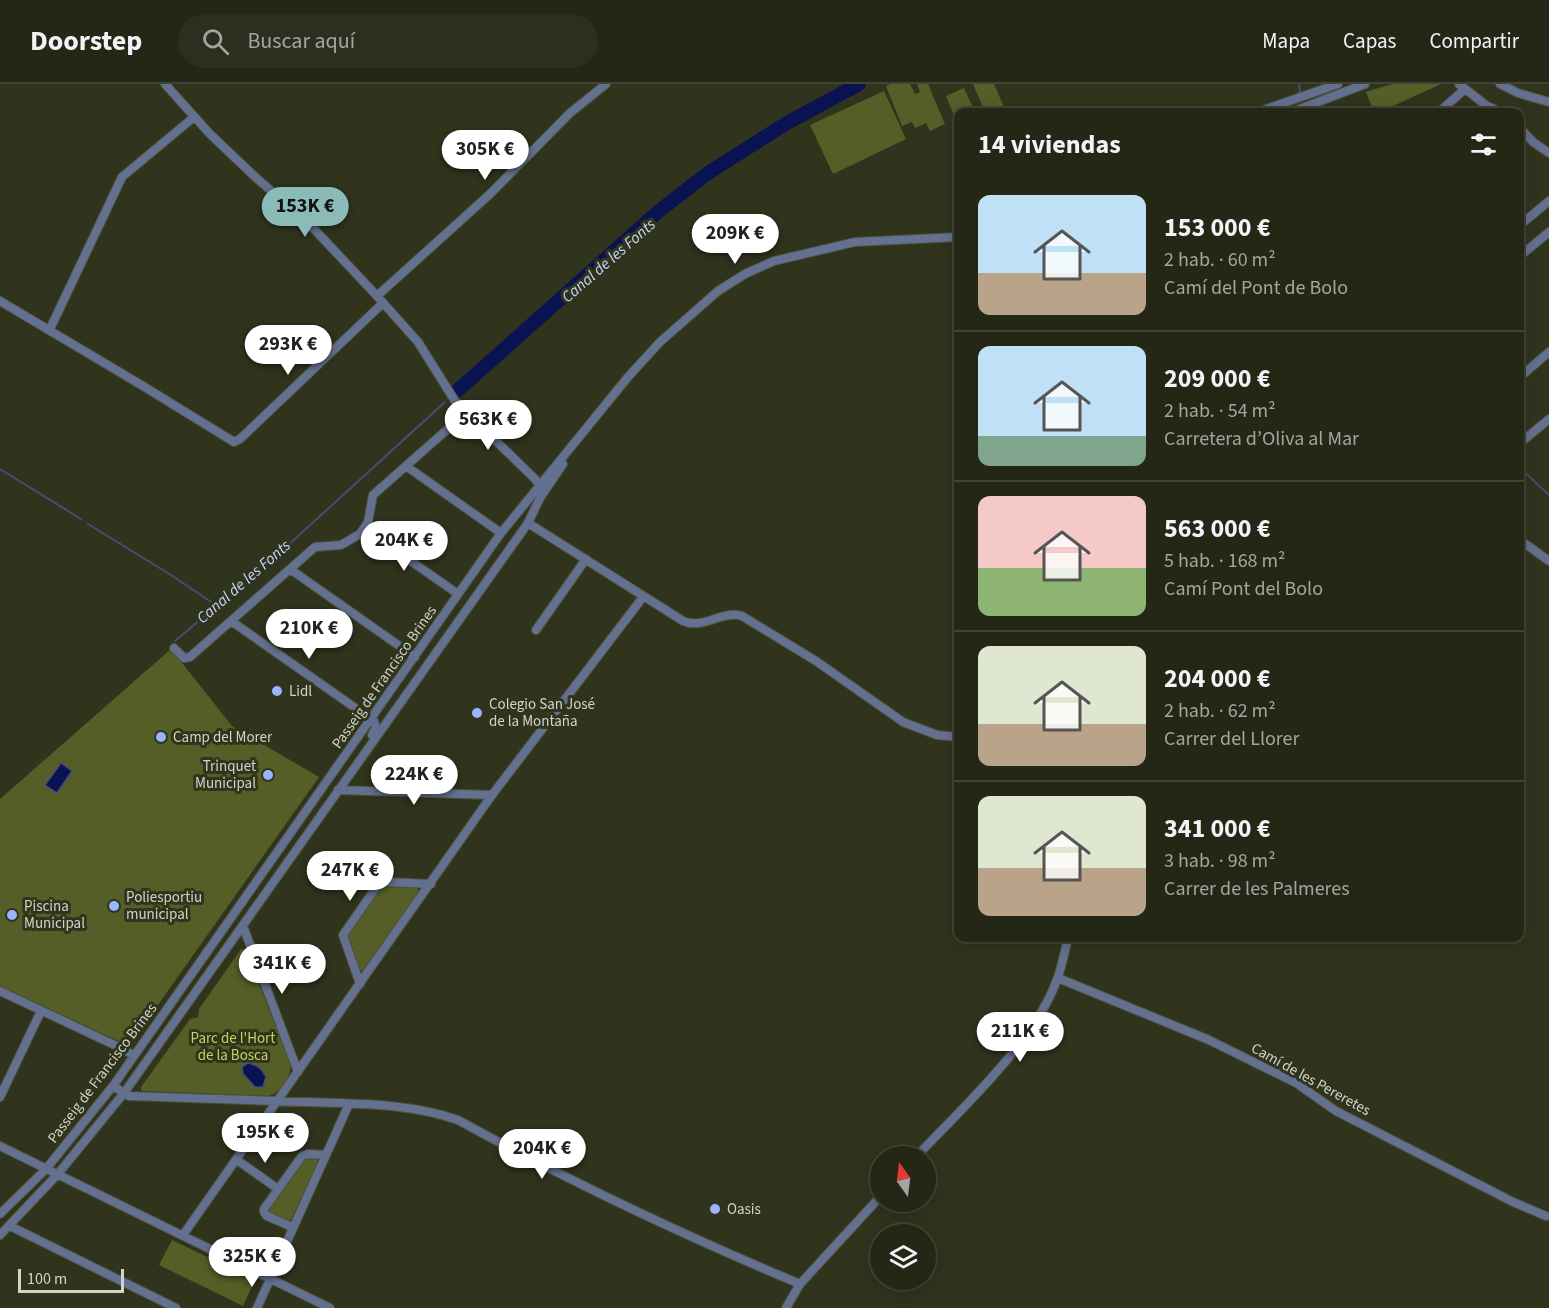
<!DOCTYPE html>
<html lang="es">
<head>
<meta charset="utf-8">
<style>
	:root { --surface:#242716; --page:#2c2f1f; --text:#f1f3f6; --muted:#a3a5a1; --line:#414435; --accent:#8bbbb9 }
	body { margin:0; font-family:"Source Sans 3",sans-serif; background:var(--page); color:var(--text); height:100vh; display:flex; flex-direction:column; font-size:22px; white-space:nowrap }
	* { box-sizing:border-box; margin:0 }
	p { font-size:20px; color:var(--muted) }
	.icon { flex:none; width:33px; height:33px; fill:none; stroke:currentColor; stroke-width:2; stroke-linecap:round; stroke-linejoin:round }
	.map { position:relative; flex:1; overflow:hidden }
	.panel { position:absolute; left:954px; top:24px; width:570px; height:834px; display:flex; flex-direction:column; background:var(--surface); border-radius:12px; box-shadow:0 3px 15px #0003,0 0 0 2px var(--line) }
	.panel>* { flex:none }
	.needle { width:39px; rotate:346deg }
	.tools { position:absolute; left:870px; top:1062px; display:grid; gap:12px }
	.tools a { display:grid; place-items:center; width:66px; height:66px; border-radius:50%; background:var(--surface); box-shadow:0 3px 15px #0003,0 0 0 2px var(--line); font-size:30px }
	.scale { position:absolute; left:18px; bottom:15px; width:106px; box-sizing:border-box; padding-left:6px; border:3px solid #d1d4c6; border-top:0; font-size:16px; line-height:21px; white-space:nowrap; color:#d1d4c6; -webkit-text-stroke:4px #30341d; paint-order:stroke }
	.price { position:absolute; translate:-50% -51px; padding:0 14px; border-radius:21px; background:#fff; color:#222; font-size:20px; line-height:39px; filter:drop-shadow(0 2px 3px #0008) }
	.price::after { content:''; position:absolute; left:50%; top:36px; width:18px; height:14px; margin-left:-9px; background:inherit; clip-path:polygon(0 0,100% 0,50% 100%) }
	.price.selected { background:var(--accent); color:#111 }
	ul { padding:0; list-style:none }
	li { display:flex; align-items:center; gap:18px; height:150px; padding:0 24px }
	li+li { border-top:2px solid var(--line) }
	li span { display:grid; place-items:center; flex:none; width:168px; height:120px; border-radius:12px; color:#555 }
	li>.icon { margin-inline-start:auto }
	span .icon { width:72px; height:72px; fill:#fffc; stroke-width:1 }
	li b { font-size:26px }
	h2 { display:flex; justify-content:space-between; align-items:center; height:72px; padding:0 24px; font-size:26px }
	header { display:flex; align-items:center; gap:36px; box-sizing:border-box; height:84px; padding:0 30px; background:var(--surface); border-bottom:2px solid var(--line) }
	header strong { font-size:28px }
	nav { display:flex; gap:33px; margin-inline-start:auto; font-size:21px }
	.search { width:420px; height:54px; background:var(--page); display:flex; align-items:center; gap:15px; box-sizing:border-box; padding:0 21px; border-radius:33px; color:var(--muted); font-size:22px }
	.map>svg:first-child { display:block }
	.green { fill:#555e27 }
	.water { fill:#0a1351; stroke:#464d74; stroke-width:1.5 }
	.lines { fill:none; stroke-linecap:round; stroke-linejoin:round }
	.stream { stroke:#464d74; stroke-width:2 }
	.river { stroke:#0a1351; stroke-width:14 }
	.minor-casing { stroke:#4d513b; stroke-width:10 }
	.minor { stroke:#64708f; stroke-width:8 }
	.poi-dot { fill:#9ab5fd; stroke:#30341d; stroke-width:2 }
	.labels { text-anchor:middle; stroke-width:6; stroke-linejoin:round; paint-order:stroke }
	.street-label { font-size:15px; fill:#d1d4c6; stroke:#30341d }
	.poi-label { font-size:15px; fill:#d1d4c6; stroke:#30341d; text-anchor:start }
	.park-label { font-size:15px; fill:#c2d35f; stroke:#30341d }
	.water-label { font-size:16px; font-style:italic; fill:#c6d5fc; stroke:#30341d }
</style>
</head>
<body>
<header>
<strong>Doorstep</strong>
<div class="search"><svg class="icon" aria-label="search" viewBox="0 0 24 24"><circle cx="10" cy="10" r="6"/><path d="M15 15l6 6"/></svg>Buscar aquí</div>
<nav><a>Mapa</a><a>Capas</a><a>Compartir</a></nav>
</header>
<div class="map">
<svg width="1549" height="1224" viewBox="0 0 1549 1224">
	<rect width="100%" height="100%" fill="#30341d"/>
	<path class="green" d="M 891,0 L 910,0 L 915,10 L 926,6 L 920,8 L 917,0 L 928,0 L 945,40 L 930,47 L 926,39 L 915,44 L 912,38 L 902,42 L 886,2 Z
		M 973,0 L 994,0 L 1006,28 L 985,28 Z
		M 1392,0 L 1441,0 L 1380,28 L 1374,28 L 1366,8 Z
		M 964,4 L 975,28 L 958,28 L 958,41 L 946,12 Z
		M 884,7 L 906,55 L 833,90 L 810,41 Z
		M 171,565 L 232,642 L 319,693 L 129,962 L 0,902 L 0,715 Z
		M 381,802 L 416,802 L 419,807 L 365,885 L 361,887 L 359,886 L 345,852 Z
		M 241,865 L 245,866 L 247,869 L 290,979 C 293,992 281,1009 268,1012 L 141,1007 L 141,1003 L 190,935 L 198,933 L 199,925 Z
		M 310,1073 L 316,1074 L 318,1078 L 291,1136 L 286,1137 L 270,1129 L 269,1125 L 303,1076 Z
		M 172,1156 L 255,1196 L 243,1222 L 159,1181 Z"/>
	<path class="water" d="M 61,679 L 72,687 L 57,709 L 45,701 Z
		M 248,979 C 258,981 262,985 266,993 L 263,1003 L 255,1003 L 243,990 L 242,983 Z"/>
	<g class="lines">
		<path class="stream" d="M 1297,11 L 1300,7 L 1299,0
			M 1520,384 L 1549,411
			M 0,385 L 81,435
			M 88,440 L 171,491 L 217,522
			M 175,557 L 285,464 L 445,318"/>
		<path class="river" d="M 457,307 L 659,127 L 708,89 L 787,39 L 859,0"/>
		<g class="minor-casing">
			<path id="minor" d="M 165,0 L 209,49 L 252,90 L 314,145 L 377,212 L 418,258 L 455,317 L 535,395 L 542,405
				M 1459,0 L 1487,22 L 1501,28
				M 1500,0 L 1518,9 L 1549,18
				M 1258,28 L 1338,0
				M 1292,28 L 1365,0
				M 1439,28 L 1465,5
				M 1520,44 L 1533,58 L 1549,69
				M 1520,141 L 1549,117
				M 1520,172 L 1549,148
				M 377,212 L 490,110 L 570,29 L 606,0
				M 0,217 L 143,302 L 234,358 L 240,355 L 383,219
				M 50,245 L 122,93 L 194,33
				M 1520,293 L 1549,268
				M 1520,359 L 1549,335
				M 406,382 L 501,449
				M 528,439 L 683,537 C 703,546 721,526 742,532 L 816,577 L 903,638 L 937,651 L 958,653
				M 365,445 L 458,510
				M 1520,456 L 1549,477
				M 290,485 L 415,573
				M 231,537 L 374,637 L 376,644 L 372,651
				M 536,546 L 586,475
				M 174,564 L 184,574 L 190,573 L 315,463 L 341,461 L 360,450 L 368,438 L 373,411 L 467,328
				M 338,706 L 492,711
				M 243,842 L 298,988
				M 1058,894 L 1209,956 L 1296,999 L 1336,1027 L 1513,1118 L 1546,1132
				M 360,900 L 343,851 L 377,802 L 385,798 L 431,800
				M 0,907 L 125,966 L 134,972
				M 113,1002 L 129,1012 C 189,1014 249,1016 308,1018 C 358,1020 410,1019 458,1036 C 569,1097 683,1151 800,1200
				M 0,1013 L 41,927
				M 0,1062 L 330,1224
				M 917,1072 C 963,1023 1036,957 1058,893 C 1062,881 1065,867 1068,854
				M 237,1076 L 278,1105
				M 0,1130 L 46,1085 L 113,1002 L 501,449 L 628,293 L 660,258 L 718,207 L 745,190 L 774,177 L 855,158 L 958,153
				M 10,1142 L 176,1224
				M 292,1143 L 267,1132 L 264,1128 L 264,1125 L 302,1072 L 308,1070 L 325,1071
				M 0,1151 L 57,1091 L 124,1009 L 528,439 L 540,414 L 563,380
				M 183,1151 L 492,711 L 643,513
				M 257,1224 L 349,1020
				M 786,1224 L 800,1200 L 880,1113"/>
		</g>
		<use href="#minor" class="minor"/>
	</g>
	<g class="poi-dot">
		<circle cx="277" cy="607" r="6"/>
		<circle cx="477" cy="629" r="6"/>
		<circle cx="161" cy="653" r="6"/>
		<circle cx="268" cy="691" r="6"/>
		<circle cx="114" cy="822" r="6"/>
		<circle cx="12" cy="831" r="6"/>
		<circle cx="715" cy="1125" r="6"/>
	</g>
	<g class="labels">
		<g class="street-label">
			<text transform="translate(384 593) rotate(-55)" y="5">Passeig de Francisco Brines</text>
			<text transform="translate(102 989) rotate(-53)" y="5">Passeig de Francisco Brines</text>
			<text transform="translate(1311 995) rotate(29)" y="5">Camí de les Pereretes</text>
		</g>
		<g class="poi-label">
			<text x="289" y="612">Lidl</text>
			<text x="489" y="625">Colegio San José<tspan x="489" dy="17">de la Montaña</tspan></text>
			<text x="173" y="658">Camp del Morer</text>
			<text x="256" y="687" text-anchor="end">Trinquet<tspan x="256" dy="17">Municipal</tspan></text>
			<text x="126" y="818">Poliesportiu<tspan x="126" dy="17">municipal</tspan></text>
			<text x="24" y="827">Piscina<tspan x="24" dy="17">Municipal</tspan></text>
			<text x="727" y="1130">Oasis</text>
		</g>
		<g class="park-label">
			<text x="233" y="959">Parc de l'Hort<tspan x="233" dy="17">de la Bosca</tspan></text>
		</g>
		<g class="water-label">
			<text transform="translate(608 176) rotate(-41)" y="6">Canal de les Fonts</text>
			<text transform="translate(243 497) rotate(-41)" y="6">Canal de les Fonts</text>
		</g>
	</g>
</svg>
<div class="tools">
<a><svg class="needle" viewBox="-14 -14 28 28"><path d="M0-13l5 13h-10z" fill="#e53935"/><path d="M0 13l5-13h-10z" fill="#a3a5a1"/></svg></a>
<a><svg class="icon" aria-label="layers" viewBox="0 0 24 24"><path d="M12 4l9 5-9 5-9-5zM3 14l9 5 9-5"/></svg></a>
</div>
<div class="scale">100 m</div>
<b class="price" style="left:485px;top:97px">305K €</b>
<b class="price selected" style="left:305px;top:154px">153K €</b>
<b class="price" style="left:735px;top:181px">209K €</b>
<b class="price" style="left:288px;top:292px">293K €</b>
<b class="price" style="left:488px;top:367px">563K €</b>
<b class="price" style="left:404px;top:488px">204K €</b>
<b class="price" style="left:309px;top:576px">210K €</b>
<b class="price" style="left:414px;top:722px">224K €</b>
<b class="price" style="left:350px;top:818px">247K €</b>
<b class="price" style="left:282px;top:911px">341K €</b>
<b class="price" style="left:1020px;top:979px">211K €</b>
<b class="price" style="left:265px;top:1080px">195K €</b>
<b class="price" style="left:542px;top:1096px">204K €</b>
<b class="price" style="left:252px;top:1204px">325K €</b>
<section class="panel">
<h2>14 viviendas<svg class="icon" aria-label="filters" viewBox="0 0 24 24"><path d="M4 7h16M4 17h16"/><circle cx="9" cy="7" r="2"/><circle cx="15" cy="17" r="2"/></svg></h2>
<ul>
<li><span style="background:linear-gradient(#bfe0f5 65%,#b9a48a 0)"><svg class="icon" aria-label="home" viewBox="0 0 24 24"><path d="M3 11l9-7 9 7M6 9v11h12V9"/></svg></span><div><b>153 000 €</b><p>2 hab. · 60 m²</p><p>Camí del Pont de Bolo</p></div></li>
<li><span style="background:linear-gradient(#bfe0f5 75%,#7fa58c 0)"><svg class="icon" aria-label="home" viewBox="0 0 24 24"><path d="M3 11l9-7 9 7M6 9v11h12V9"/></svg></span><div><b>209 000 €</b><p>2 hab. · 54 m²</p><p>Carretera d’Oliva al Mar</p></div></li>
<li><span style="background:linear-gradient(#f6c9c9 60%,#8fb573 0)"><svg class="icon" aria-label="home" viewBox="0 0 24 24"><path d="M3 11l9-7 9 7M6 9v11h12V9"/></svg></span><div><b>563 000 €</b><p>5 hab. · 168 m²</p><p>Camí Pont del Bolo</p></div></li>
<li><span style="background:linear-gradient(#dfe7d0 65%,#b9a48a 0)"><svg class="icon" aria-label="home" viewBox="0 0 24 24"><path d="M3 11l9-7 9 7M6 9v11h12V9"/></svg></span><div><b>204 000 €</b><p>2 hab. · 62 m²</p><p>Carrer del Llorer</p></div></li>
<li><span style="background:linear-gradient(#dfe7d0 60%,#b9a48a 0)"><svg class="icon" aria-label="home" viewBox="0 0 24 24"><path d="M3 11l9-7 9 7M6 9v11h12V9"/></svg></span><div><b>341 000 €</b><p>3 hab. · 98 m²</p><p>Carrer de les Palmeres</p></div></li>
</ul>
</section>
</div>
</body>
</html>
